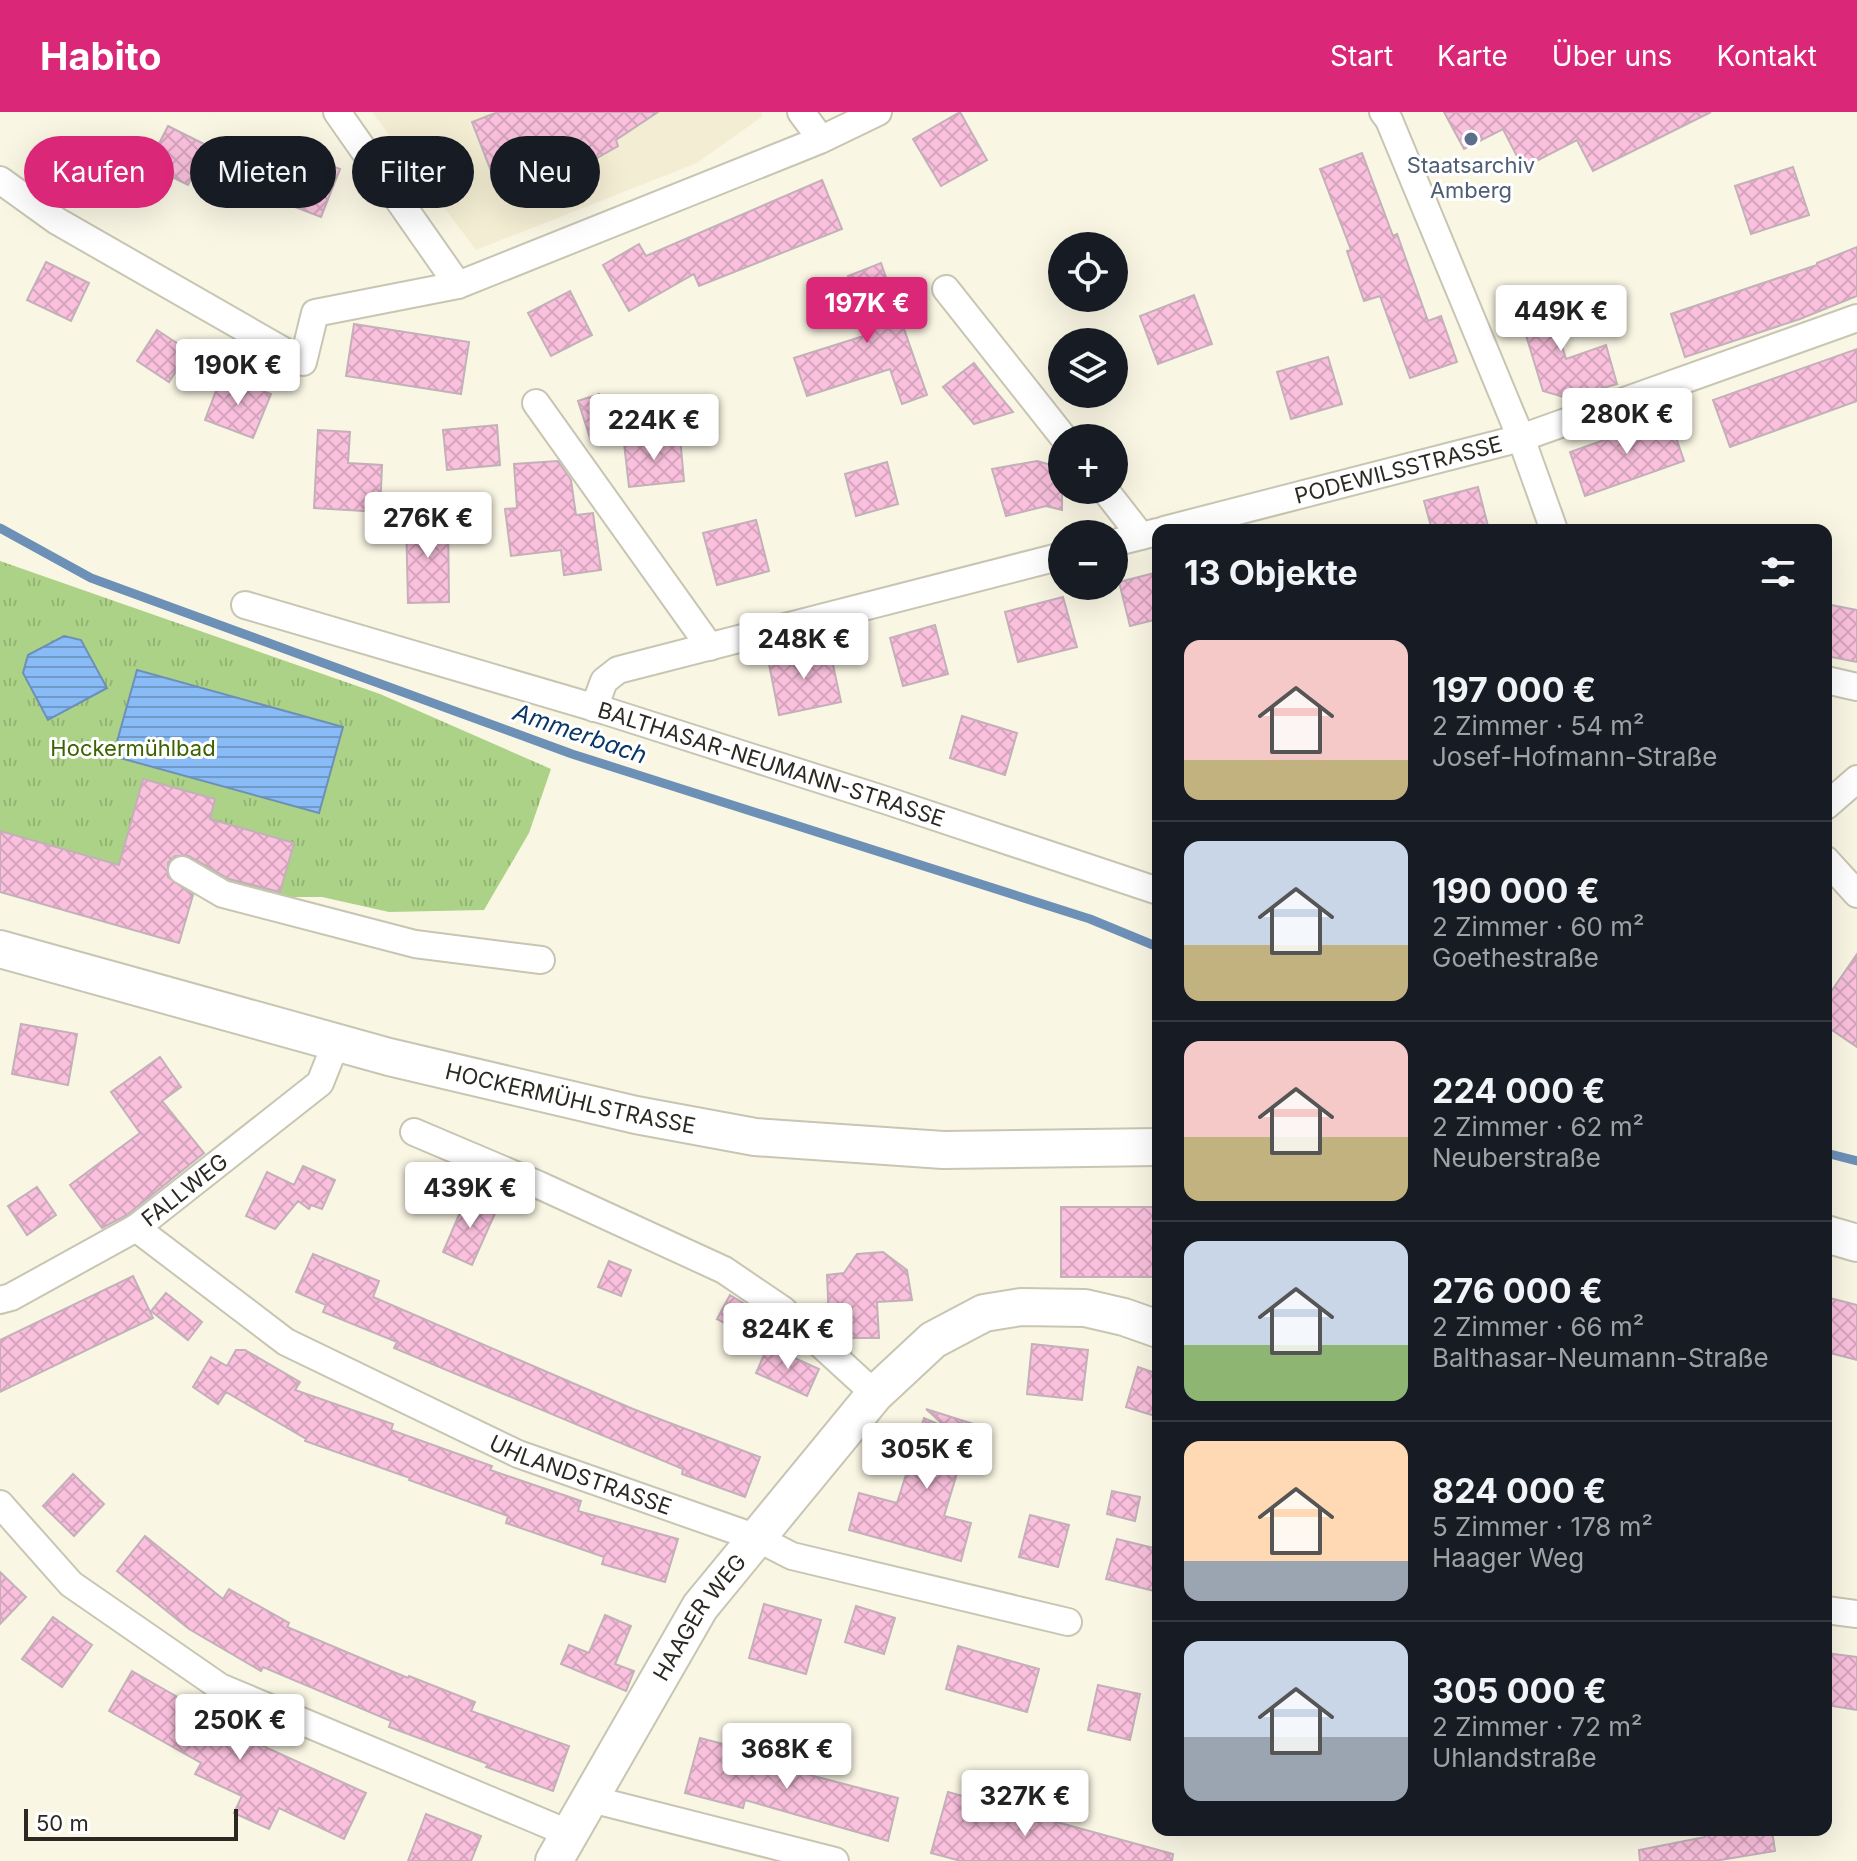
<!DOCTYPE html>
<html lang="de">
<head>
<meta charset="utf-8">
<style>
	:root { --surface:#171b24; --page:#20242c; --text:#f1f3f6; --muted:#9ea1a6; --line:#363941; --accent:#db2777 }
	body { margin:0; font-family:Inter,sans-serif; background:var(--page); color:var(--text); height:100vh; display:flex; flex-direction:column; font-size:30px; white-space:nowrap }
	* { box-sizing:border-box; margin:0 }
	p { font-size:26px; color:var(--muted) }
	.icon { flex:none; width:44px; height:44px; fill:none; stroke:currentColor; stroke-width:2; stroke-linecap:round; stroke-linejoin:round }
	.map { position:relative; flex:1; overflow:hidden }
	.panel { position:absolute; left:1152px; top:412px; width:680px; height:1312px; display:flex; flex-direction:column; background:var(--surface); border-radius:16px; box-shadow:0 8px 32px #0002 }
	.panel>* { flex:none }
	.guide { position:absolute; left:24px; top:24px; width:760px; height:72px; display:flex; gap:16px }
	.controls { position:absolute; left:1048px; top:120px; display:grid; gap:16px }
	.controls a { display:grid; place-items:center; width:80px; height:80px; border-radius:50%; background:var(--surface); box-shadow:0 8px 32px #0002; font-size:40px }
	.scale { position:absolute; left:24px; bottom:20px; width:214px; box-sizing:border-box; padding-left:8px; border:4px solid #2b2922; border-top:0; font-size:22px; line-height:28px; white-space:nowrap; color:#2b2922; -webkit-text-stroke:6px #fff; paint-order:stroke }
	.price { position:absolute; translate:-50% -68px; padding:0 18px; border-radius:8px; background:#fff; color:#222; font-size:26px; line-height:52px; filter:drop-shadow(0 2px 4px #0008) }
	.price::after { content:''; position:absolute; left:50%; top:48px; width:24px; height:18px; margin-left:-12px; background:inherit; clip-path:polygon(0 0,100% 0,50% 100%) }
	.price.active { background:var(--accent); color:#fff }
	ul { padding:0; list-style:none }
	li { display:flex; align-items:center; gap:24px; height:200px; padding:0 32px }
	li+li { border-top:2px solid var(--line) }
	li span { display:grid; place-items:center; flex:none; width:224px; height:160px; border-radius:16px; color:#555 }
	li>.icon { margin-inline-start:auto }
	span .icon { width:96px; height:96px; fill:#fffc; stroke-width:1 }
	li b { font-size:34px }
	h2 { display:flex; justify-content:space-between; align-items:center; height:96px; padding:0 32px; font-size:34px }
	.pill { padding:0 28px; border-radius:36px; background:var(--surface); box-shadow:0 8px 32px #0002; font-size:28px; line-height:72px }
	.pill.active { background:var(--accent); color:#fff }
	header { display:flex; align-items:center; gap:48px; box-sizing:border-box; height:112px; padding:0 40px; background:var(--accent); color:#fff }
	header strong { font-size:38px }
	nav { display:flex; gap:44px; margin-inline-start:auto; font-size:28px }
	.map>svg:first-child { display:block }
	.built { fill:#f3edd3 }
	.park { fill:url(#park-tufts) }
	.water { fill:url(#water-rules); stroke:#6d90b7; stroke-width:2 }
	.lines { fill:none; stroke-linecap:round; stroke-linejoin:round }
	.stream { stroke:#6d90b7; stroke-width:9 }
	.building { fill:url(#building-cross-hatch); stroke:#c3b0b9; stroke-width:2 }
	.street-casing { stroke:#c8c5b3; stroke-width:30 }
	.secondary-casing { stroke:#c8c5b3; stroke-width:40 }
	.street { stroke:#fff; stroke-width:26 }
	.secondary { stroke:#fff; stroke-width:36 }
	.service-dot { fill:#5c6f8a; stroke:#fff; stroke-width:3 }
	.labels { text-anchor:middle; stroke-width:6; stroke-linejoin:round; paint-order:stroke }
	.service-label { font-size:22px; fill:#4e5e75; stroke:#fff }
	.street-label { font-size:22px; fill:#2b2922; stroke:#fff }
	.park-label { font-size:22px; fill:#3d6300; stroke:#fff }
	.water-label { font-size:24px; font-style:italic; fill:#0a3765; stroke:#fff }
</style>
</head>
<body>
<header>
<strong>Habito</strong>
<nav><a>Start</a><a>Karte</a><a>Über uns</a><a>Kontakt</a></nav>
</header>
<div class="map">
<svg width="1857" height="1749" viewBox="0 0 1857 1749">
	<defs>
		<pattern id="park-tufts" width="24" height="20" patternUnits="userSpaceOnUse" patternTransform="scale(2)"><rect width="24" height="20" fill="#acd287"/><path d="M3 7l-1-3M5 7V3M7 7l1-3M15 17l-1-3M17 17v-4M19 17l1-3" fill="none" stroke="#94b474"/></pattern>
		<pattern id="water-rules" width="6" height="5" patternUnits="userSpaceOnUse" patternTransform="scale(2)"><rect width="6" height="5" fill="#89bcf7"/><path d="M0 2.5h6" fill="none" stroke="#7099c8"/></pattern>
		<pattern id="building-cross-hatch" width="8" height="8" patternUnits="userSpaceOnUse" patternTransform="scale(2)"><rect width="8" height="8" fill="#fac0dd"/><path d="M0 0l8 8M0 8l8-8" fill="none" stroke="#d6a5bd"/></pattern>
	</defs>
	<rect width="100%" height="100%" fill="#faf6e4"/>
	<path class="built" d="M 372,0 L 761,0 L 763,4 L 697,51 L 476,138 Z"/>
	<path class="park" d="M 0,449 L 380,582 L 551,657 L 529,721 L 484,798 L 389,800 L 322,785 L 278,785 L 182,758 L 178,774 L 194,779 L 179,831 L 0,780 Z"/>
	<path class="water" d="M 64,524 L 81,528 L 107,576 L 48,608 L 23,561 L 28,543 Z
		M 137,558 L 343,615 L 319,701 L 113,644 Z"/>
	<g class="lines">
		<path class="stream" d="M 0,416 L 91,466 L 572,642 L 1090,807 L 1158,835
			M 1826,1041 L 1857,1049"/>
	</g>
	<path class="building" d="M 498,0 L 658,0 L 616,28 L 618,34 L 555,70 L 544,52 L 498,77 L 472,10 Z
		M 960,0 L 987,48 L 941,74 L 913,27 Z
		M 1444,0 L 1711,0 L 1593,59 L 1577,28 L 1523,56 L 1503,17 L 1464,37 Z
		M 168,14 L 208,34 L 188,73 L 148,53 Z
		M 297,40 L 340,57 L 321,105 L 279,89 Z
		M 1362,41 L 1393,124 L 1397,122 L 1428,209 L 1441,204 L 1457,250 L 1410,266 L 1380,184 L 1364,189 L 1347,139 L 1351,138 L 1320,57 Z
		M 1793,55 L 1809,103 L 1751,122 L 1735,74 Z
		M 822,68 L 842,117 L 699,174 L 694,162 L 629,199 L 603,153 L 639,132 L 646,144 Z
		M 1857,135 L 1857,184 L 1800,207 L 1685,245 L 1671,202 L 1817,153 L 1817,151 Z
		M 46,150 L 89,171 L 71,209 L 27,188 Z
		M 881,151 L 927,283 L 902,292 L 890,257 L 807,284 L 794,246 L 870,222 L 848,164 Z
		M 1545,178 L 1566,247 L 1606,233 L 1617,272 L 1567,286 L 1543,279 L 1515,187 Z
		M 570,179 L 592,223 L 551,244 L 528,201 Z
		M 1194,183 L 1212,232 L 1158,252 L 1140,204 Z
		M 354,212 L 469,230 L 461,282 L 346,264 Z
		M 157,218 L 189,239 L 169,270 L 137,249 Z
		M 1857,237 L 1857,289 L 1730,335 L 1713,288 Z
		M 1328,245 L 1342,292 L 1291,307 L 1277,260 Z
		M 974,251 L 994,277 L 1013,300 L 974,312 L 943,275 Z
		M 222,263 L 271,282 L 253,326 L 205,308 Z
		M 599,282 L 612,322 L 591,329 L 578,289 Z
		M 1669,305 L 1684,349 L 1585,384 L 1570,340 Z
		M 497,313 L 500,353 L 447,358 L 443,318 Z
		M 318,318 L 350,320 L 348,351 L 382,353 L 380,400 L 314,396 Z
		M 680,325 L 684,369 L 629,375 L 624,331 Z
		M 558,349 L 571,368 L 576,403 L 593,401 L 601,458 L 564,463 L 561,438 L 511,444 L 505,397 L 517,396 L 514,352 Z
		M 1037,349 L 1062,356 L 1062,398 L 1046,394 L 1006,404 L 992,357 Z
		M 887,350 L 898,392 L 856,404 L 845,362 Z
		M 1478,375 L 1489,418 L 1432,418 L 1424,389 Z
		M 406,406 L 448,406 L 449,490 L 408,491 Z
		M 756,408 L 769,459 L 717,473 L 703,421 Z
		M 1158,460 L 1158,507 L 1130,514 L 1119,470 Z
		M 1063,485 L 1077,535 L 1018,550 L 1005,500 Z
		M 1826,492 L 1857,498 L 1857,550 L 1826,544 Z
		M 935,513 L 948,562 L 903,574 L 890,526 Z
		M 829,534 L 841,590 L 779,603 L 768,547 Z
		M 962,604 L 1017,621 L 1005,663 L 950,646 Z
		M 143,667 L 215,687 L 210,707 L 294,731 L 280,780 L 229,767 L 189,744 L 175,744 L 168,751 L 168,765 L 193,783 L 179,831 L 0,780 L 0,719 L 119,753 Z
		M 1857,842 L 1857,935 L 1826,914 L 1826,887 Z
		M 21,912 L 77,922 L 68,973 L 12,962 Z
		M 160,945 L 181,975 L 162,989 L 204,1041 L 127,1103 L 102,1116 L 70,1073 L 140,1021 L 111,980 Z
		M 303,1054 L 335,1068 L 322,1097 L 311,1093 L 309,1097 L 298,1089 L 275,1117 L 246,1104 L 267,1060 L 294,1073 Z
		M 37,1075 L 56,1103 L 27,1123 L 8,1094 Z
		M 467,1084 L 497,1097 L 472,1153 L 443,1140 Z
		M 1061,1095 L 1158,1095 L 1158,1165 L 1061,1165 Z
		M 883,1140 L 907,1158 L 912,1188 L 877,1190 L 879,1226 L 849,1226 L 829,1208 L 827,1163 L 844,1161 L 857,1142 Z
		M 313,1142 L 379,1169 L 373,1185 L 633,1297 L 760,1345 L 745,1385 L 682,1362 L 683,1357 L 394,1236 L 397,1230 L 323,1200 L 326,1193 L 296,1180 Z
		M 609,1149 L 631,1158 L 621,1184 L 598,1175 Z
		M 133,1164 L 153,1206 L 0,1280 L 0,1228 Z
		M 166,1181 L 202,1210 L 188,1228 L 151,1199 Z
		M 730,1183 L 758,1200 L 745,1222 L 717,1207 Z
		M 1826,1185 L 1857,1193 L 1857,1248 L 1826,1240 Z
		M 1032,1232 L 1088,1238 L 1082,1288 L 1027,1282 Z
		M 768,1234 L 819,1257 L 807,1284 L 756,1261 Z
		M 236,1238 L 245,1238 L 300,1270 L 295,1278 L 393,1312 L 391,1318 L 492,1354 L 490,1358 L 581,1389 L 578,1399 L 678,1427 L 665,1470 L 602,1452 L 604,1445 L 506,1411 L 508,1404 L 409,1368 L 410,1366 L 305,1329 L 306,1327 L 226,1280 L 218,1292 L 193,1275 L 211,1245 L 227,1254 Z
		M 1138,1255 L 1158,1262 L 1158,1305 L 1126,1295 Z
		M 926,1297 L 989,1317 L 975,1361 L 959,1355 L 944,1404 L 971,1411 L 961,1449 L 849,1418 L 859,1381 L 897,1391 L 924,1306 L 947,1316 Z
		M 73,1362 L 104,1392 L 74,1424 L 43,1394 Z
		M 1112,1379 L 1140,1385 L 1135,1409 L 1107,1402 Z
		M 1030,1403 L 1069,1413 L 1058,1455 L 1019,1445 Z
		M 145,1424 L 223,1487 L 229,1477 L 289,1511 L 287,1515 L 408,1566 L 409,1564 L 475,1590 L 471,1599 L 569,1634 L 553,1679 L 486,1655 L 488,1652 L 389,1615 L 391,1609 L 263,1555 L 261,1559 L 189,1517 L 117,1459 Z
		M 1117,1427 L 1158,1437 L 1158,1480 L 1106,1467 Z
		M 0,1460 L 26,1485 L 0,1512 Z
		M 764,1492 L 821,1508 L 806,1562 L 749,1546 Z
		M 856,1494 L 895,1506 L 884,1542 L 845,1530 Z
		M 605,1503 L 631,1514 L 615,1552 L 634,1559 L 626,1579 L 561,1552 L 569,1533 L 589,1541 Z
		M 53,1505 L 92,1533 L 62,1575 L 22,1547 Z
		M 958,1534 L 1039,1557 L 1027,1600 L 946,1577 Z
		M 1826,1541 L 1857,1545 L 1857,1598 L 1826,1593 Z
		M 132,1559 L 188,1591 L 184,1598 L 366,1681 L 344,1727 L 279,1696 L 269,1717 L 234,1701 L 242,1684 L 195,1662 L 201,1651 L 109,1599 Z
		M 1098,1573 L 1140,1582 L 1130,1628 L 1088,1618 Z
		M 700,1626 L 758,1641 L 756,1649 L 898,1686 L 888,1729 L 745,1688 L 743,1696 L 685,1681 Z
		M 948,1680 L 1173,1742 L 1172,1749 L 961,1749 L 931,1741 Z
		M 426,1702 L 481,1724 L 471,1749 L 408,1749 Z
		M 1704,1718 L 1772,1718 L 1775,1739 L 1714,1749 L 1640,1749 L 1639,1738 L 1705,1725 Z"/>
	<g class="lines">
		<g class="street-casing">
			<g id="street">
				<path d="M 337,0 L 458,173"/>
				<path d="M 801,0 L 821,27"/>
				<path d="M 1383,0 L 1389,8 L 1521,326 L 1554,418"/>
				<path d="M 0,68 L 57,109 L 303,250 L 315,201 L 458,173 L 820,28 L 878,0"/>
				<path d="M 946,177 L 1064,326"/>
				<path d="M 536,291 L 710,535"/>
				<path d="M 1105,378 L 1141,424"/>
				<path id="s1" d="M 1164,418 L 1521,326 L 1857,206"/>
				<path d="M 1114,431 L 1157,420"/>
				<path id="s2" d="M 245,493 L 606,599 L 885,688 L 1158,779"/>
				<path d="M 1826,568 L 1857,575"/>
				<path d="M 594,596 L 604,569 L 618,558 L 1062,444"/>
				<path d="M 1826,694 L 1857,667"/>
				<path d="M 1826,748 L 1857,782"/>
				<path d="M 182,758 L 223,782 L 415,832 L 541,848"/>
				<path d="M 414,1020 L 539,1073 L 724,1158 L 783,1198 L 875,1282"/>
				<path id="s3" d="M 136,1116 L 286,1230 L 518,1342 L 757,1426 L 792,1444 L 1068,1510"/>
				<path id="s4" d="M 0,1188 L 11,1185 L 136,1116 L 320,971 L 336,931"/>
				<path d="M 0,1392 L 71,1472 L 220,1575 L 568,1721"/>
				<path d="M 1826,1498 L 1857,1502"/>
				<path d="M 591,1687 L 835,1749"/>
			</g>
		</g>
		<g class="secondary-casing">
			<g id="secondary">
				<path id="s5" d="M 0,837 L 389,945 L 636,1003 L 755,1025 L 943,1038 L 1158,1035"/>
				<path d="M 1826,1122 L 1857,1131"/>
				<path id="s6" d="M 554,1749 L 700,1495 L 875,1282 L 933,1228 L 984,1201 L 1021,1195 L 1085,1196 L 1124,1205 L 1158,1217"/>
			</g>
		</g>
		<use href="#street" class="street"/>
		<use href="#secondary" class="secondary"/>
	</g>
	<circle class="service-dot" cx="1471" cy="27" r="8"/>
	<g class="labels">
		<g class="service-label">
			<text x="1471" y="61">Staatsarchiv<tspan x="1471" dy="25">Amberg</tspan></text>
		</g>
		<g class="street-label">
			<text dy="8" stroke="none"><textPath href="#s1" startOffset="242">PODEWILSSTRASSE</textPath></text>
			<text dy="8" stroke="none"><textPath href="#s2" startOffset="550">BALTHASAR-NEUMANN-STRASSE</textPath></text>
			<text dy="8" stroke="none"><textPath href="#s5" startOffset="590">HOCKERMÜHLSTRASSE</textPath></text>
			<text dy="8" stroke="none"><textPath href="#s4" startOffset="216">FALLWEG</textPath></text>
			<text dy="8" stroke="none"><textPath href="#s3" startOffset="512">UHLANDSTRASSE</textPath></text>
			<text dy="8" stroke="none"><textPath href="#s6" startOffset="284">HAAGER WEG</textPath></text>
		</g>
		<g class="park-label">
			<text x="133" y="644">Hockermühlbad</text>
		</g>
		<g class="water-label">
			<text transform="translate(580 622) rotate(19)" y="8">Ammerbach</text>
		</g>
	</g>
</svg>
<div class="controls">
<a><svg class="icon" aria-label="locate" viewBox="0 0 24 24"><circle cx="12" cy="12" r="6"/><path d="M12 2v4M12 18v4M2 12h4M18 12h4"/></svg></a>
<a><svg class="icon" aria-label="layers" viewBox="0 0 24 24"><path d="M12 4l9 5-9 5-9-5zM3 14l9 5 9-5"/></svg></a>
<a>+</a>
<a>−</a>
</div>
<div class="scale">50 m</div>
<b class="price active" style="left:867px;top:233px">197K €</b>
<b class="price" style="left:1561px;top:241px">449K €</b>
<b class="price" style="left:238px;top:295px">190K €</b>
<b class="price" style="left:1627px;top:344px">280K €</b>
<b class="price" style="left:654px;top:350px">224K €</b>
<b class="price" style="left:428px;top:448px">276K €</b>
<b class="price" style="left:804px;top:569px">248K €</b>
<b class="price" style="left:470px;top:1118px">439K €</b>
<b class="price" style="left:788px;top:1259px">824K €</b>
<b class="price" style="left:927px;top:1379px">305K €</b>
<b class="price" style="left:240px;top:1650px">250K €</b>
<b class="price" style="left:787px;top:1679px">368K €</b>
<b class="price" style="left:1025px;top:1726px">327K €</b>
<div class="guide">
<a class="pill active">Kaufen</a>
<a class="pill">Mieten</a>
<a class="pill">Filter</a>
<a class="pill">Neu</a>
</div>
<section class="panel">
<h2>13 Objekte<svg class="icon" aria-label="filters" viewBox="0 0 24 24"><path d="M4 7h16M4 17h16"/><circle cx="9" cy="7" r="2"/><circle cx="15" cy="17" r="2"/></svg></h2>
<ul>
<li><span style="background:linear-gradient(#f6c9c9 75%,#c2b280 0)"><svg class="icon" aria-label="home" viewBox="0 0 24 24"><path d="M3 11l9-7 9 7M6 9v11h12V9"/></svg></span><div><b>197 000 €</b><p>2 Zimmer · 54 m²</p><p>Josef-Hofmann-Straße</p></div></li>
<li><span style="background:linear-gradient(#c9d6e8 65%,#c2b280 0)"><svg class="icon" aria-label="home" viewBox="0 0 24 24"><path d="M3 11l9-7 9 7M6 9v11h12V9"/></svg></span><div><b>190 000 €</b><p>2 Zimmer · 60 m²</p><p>Goethestraße</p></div></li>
<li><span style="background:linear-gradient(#f6c9c9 60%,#c2b280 0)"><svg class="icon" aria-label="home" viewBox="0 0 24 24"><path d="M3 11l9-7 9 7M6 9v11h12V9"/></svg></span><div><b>224 000 €</b><p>2 Zimmer · 62 m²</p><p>Neuberstraße</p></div></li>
<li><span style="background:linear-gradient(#c9d6e8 65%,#8fb573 0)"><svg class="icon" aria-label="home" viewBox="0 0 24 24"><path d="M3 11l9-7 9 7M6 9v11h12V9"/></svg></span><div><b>276 000 €</b><p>2 Zimmer · 66 m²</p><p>Balthasar-Neumann-Straße</p></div></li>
<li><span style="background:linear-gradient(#ffd9b3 75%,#9aa5b1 0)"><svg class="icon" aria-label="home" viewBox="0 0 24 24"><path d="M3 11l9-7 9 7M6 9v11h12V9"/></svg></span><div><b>824 000 €</b><p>5 Zimmer · 178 m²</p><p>Haager Weg</p></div></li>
<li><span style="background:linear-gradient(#c9d6e8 60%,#9aa5b1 0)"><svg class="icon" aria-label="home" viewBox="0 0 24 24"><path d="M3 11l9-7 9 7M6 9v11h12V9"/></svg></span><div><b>305 000 €</b><p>2 Zimmer · 72 m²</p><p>Uhlandstraße</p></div></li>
</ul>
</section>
</div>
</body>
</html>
